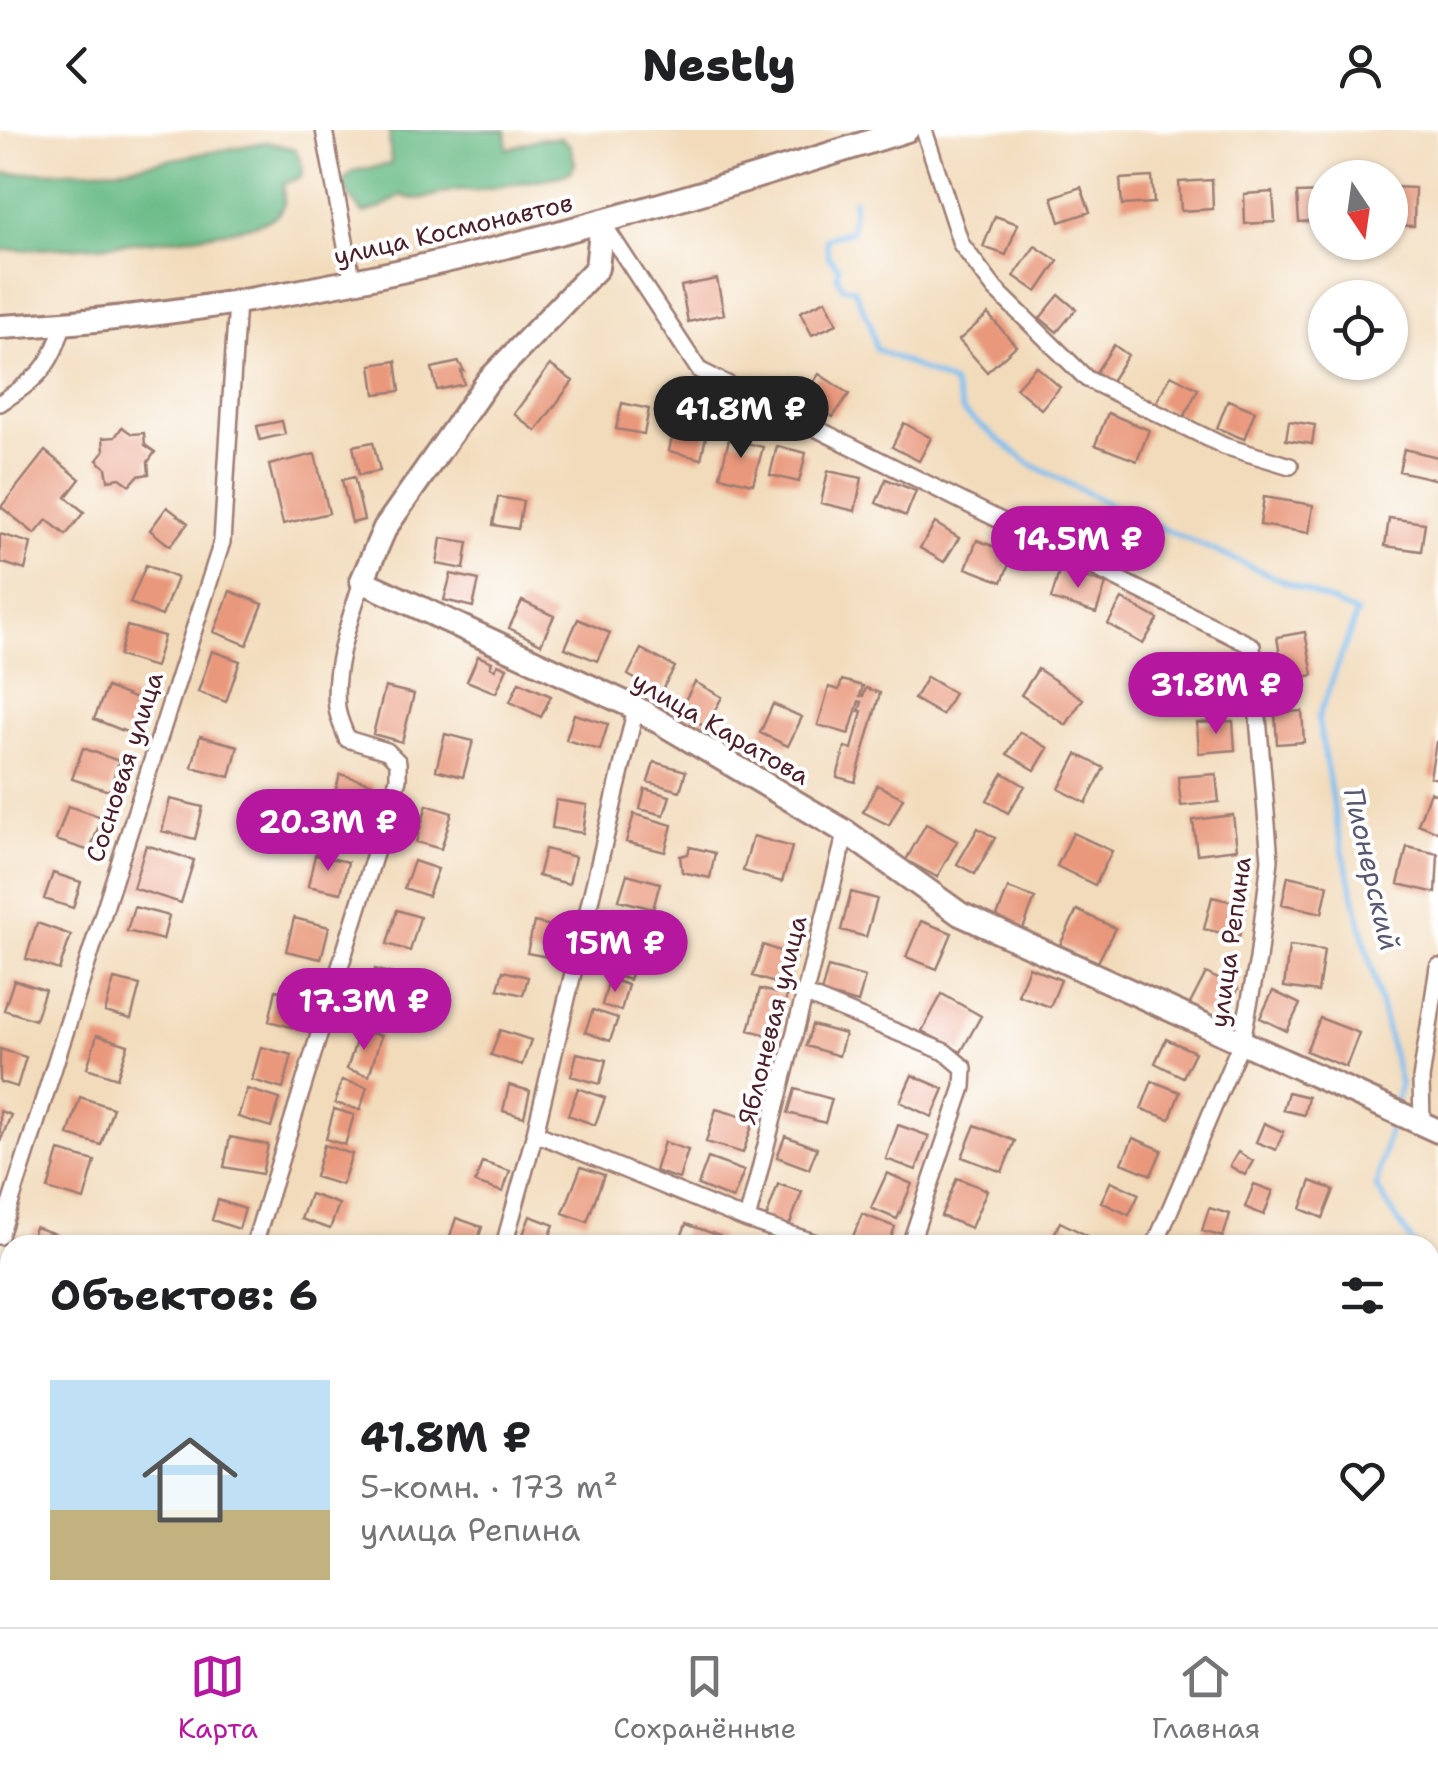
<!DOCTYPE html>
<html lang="ru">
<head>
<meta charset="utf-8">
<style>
	:root { --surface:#fff; --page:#f2f2f2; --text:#202124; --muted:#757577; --line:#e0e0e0; --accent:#b5179e }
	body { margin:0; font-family:"Shantell Sans",sans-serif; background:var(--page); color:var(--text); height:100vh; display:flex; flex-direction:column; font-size:38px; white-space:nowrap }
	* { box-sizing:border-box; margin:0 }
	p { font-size:32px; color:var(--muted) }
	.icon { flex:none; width:55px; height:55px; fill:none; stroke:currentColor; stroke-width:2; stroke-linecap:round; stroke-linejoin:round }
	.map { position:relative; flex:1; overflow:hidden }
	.drawer { position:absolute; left:0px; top:1105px; width:1440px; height:392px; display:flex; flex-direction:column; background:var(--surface); border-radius:30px 30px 0 0; box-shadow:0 2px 8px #0004 }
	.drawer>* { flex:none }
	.needle { width:65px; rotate:167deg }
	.buttons { position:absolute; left:1308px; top:30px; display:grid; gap:20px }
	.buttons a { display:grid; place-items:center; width:100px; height:100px; border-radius:50%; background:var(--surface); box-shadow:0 2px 8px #0004; font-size:50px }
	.price { position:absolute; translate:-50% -85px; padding:0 22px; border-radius:35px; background:var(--accent); color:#fff; font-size:32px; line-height:65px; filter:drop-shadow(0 2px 5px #0008) }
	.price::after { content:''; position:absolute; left:50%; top:60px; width:30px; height:22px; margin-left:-15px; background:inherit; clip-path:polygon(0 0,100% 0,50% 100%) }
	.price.selected { background:#222; color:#fff }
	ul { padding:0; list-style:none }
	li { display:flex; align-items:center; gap:30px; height:250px; padding:0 50px }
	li+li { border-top:2px solid var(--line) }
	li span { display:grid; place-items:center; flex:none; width:280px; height:200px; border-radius:0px; color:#555 }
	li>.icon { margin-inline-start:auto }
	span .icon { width:120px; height:120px; fill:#fffc; stroke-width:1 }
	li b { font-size:42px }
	h2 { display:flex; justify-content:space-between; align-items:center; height:120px; padding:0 50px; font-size:42px }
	header { display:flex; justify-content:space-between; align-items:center; height:130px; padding:0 50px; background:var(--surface); font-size:45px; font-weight:800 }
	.tab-bar { display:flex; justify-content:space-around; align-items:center; height:140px; border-top:2px solid var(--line); background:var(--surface); font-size:28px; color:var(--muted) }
	.tab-bar a { display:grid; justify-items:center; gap:5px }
	.tab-bar .selected { color:var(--accent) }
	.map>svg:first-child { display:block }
	.forest { fill:#6cbc88; stroke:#5b6e5a; stroke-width:2.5 }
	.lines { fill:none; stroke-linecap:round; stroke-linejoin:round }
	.stream { stroke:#79bef0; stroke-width:5 }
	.building { fill:#e9987c }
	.street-casing { stroke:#9e7d73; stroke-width:20 }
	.secondary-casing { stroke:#9e7d73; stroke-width:28 }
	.street { stroke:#fff; stroke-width:15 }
	.secondary { stroke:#fff; stroke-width:22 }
	.labels { text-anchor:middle; stroke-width:8; stroke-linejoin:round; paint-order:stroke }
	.street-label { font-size:25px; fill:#4a1f2b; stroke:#fff }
	.water-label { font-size:28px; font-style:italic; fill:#5a5770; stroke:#fff }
</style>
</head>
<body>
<header><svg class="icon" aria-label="back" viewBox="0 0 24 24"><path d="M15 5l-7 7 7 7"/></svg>Nestly<svg class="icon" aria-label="person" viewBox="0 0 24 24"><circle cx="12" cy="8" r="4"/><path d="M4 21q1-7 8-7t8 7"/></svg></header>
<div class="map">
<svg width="1438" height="1497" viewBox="0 0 1438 1497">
	<rect width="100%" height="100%" fill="#fff"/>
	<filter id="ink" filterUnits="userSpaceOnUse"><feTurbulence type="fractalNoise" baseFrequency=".01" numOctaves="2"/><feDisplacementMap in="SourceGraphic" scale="20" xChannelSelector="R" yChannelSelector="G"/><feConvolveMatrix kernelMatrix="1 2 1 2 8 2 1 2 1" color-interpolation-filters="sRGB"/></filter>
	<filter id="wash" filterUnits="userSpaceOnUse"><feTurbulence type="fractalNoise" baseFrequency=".0048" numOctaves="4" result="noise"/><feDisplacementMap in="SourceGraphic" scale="40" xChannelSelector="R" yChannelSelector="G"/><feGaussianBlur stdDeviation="2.25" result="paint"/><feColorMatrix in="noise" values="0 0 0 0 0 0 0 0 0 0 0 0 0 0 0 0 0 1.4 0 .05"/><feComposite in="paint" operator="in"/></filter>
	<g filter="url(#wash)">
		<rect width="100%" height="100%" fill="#f2dbbb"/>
		<path class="forest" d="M 389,0 L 506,0 L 507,19 L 538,9 L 561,8 L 570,15 L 575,34 L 570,42 L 560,46 L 473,61 C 446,54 427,77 401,65 L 381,78 L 363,83 L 345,60 L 344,50 L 353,41 L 391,34 Z
			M 266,12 L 295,19 L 303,38 L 301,47 L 283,54 L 284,74 C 281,80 281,82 275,86 C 243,110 47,120 0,120 L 0,44 L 118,39 Z"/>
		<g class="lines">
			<path class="stream" d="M 854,70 L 851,101 L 826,108 L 828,126 L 838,137 L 837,146 L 843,157 L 854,159 L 870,193 L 876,219 L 953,254 L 963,282 L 1030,334 L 1123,381 L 1357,483 L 1318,589 L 1338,701 L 1400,953 L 1396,971
				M 1391,991 L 1376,1057 L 1414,1115
				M 1430,1139 L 1438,1179"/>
		</g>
		<g id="blocks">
			<path class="building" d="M 1152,47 L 1154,73 L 1122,75 L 1120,49 Z
				M 1212,50 L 1213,79 L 1181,81 L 1179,52 Z
				M 1081,57 L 1090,82 L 1060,92 L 1052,67 Z
				M 1390,57 L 1415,58 L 1414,96 L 1390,95 Z
				M 1273,62 L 1275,92 L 1245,94 L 1244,64 Z
				M 1325,62 L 1325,90 L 1299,92 L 1297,63 Z
				M 995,86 L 1018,94 L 1006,125 L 983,117 Z
				M 1035,116 L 1058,131 L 1037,162 L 1014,146 Z
				M 717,149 L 724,184 L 688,192 L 681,156 Z
				M 1059,165 L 1076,179 L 1057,202 L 1040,188 Z
				M 826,170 L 837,194 L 812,205 L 800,182 Z
				M 988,184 L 1016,216 L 987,242 L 959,210 Z
				M 1114,215 L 1128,225 L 1111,251 L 1096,242 Z
				M 396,231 L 400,261 L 375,264 L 371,235 Z
				M 459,232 L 464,241 L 461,241 L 464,254 L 437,260 L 432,238 Z
				M 550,235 L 573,251 L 536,301 L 514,284 Z
				M 1036,236 L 1060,257 L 1041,279 L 1016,258 Z
				M 819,244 L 849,264 L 833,287 L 803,267 Z
				M 1171,245 L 1198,259 L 1184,287 L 1156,273 Z
				M 1228,270 L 1255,281 L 1244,309 L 1217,298 Z
				M 622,273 L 649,279 L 644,304 L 616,299 Z
				M 1108,283 L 1149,300 L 1137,331 L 1095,315 Z
				M 282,291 L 285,304 L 260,310 L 257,296 Z
				M 1289,291 L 1315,295 L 1312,314 L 1286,310 Z
				M 904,293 L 931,308 L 919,331 L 892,317 Z
				M 675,294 L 707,302 L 701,329 L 669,321 Z
				M 122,297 L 132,304 L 144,303 L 145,315 L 155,322 L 148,332 L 149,344 L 138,346 L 130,355 L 120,348 L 108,350 L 106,338 L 97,330 L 104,321 L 103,308 L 115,307 Z
				M 729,309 L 763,317 L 753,354 L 720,346 Z
				M 373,312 L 380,341 L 359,345 L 353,316 Z
				M 777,316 L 806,323 L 799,352 L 770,345 Z
				M 1404,319 L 1438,327 L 1438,350 L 1399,341 Z
				M 45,321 L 80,349 L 66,367 L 84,382 L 66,405 L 47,390 L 35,404 L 1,377 Z
				M 315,324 L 329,383 L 283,394 L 269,335 Z
				M 828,341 L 862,348 L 855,381 L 821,373 Z
				M 354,347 L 364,390 L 352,393 L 342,350 Z
				M 886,349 L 916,361 L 906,386 L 876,373 Z
				M 498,367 L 523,371 L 518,399 L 493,395 Z
				M 1264,367 L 1313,375 L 1309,403 L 1260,395 Z
				M 167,377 L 188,393 L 170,416 L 150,400 Z
				M 1389,388 L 1425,393 L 1421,421 L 1385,416 Z
				M 935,393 L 959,408 L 944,432 L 920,418 Z
				M 0,404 L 31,413 L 25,440 L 0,432 Z
				M 441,408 L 468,412 L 464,439 L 437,434 Z
				M 977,410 L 1013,424 L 1002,452 L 966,438 Z
				M 146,435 L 177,448 L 162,486 L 130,473 Z
				M 1060,439 L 1106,454 L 1096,483 L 1051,469 Z
				M 451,444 L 479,450 L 473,477 L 444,470 Z
				M 230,461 L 263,474 L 247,515 L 214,502 Z
				M 1122,469 L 1158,489 L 1143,514 L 1108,494 Z
				M 522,471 L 554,486 L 541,514 L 509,498 Z
				M 578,489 L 610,503 L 597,531 L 565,518 Z
				M 127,496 L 164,506 L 155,537 L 119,526 Z
				M 1305,502 L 1313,545 L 1284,550 L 1277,507 Z
				M 641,519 L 675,537 L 660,563 L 628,545 Z
				M 212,521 L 240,531 L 226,572 L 198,562 Z
				M 478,526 L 492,532 L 490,537 L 495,539 L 498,534 L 507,538 L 496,563 L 467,551 Z
				M 1234,534 L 1236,563 L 1204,566 L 1202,536 Z
				M 1038,539 L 1083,569 L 1066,595 L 1021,565 Z
				M 927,547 L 954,563 L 942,585 L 914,569 Z
				M 842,550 L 863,556 L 860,566 L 863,566 L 866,558 L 880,563 L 855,652 L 837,647 L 845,617 L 852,619 L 862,581 L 859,581 L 862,572 L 859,571 L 849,604 L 818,595 L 829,557 L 839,560 Z
				M 519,552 L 551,566 L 541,587 L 510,572 Z
				M 695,552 L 722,567 L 706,597 L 678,583 Z
				M 107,557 L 141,571 L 129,603 L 94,589 Z
				M 385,557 L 414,564 L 402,612 L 373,604 Z
				M 773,574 L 802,587 L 788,616 L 760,603 Z
				M 1302,581 L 1304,612 L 1277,614 L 1275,583 Z
				M 574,584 L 608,594 L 600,620 L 566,610 Z
				M 1233,591 L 1235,620 L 1199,623 L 1197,593 Z
				M 1020,602 L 1048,618 L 1035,640 L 1007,624 Z
				M 445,604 L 473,611 L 463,647 L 436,640 Z
				M 200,606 L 238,616 L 230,647 L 192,637 Z
				M 1436,612 L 1438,612 L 1438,649 L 1430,647 Z
				M 83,618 L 119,631 L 109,661 L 72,649 Z
				M 1077,624 L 1104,638 L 1086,673 L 1059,659 Z
				M 654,632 L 686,641 L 680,661 L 648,652 Z
				M 1003,643 L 1025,656 L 1008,683 L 987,670 Z
				M 340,644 L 374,654 L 364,691 L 330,681 Z
				M 1216,644 L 1219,672 L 1181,676 L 1178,647 Z
				M 877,655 L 903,668 L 889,695 L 863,682 Z
				M 645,659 L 670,666 L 664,685 L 640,679 Z
				M 1430,662 L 1438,665 L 1438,702 L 1418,694 Z
				M 170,669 L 203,677 L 195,709 L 162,701 Z
				M 556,670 L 587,675 L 583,703 L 552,698 Z
				M 427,675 L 452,683 L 441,719 L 416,712 Z
				M 68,676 L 102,687 L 90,721 L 56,710 Z
				M 634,684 L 672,695 L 665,722 L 626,712 Z
				M 1233,685 L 1237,719 L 1197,724 L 1193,690 Z
				M 926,694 L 957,711 L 937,747 L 906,730 Z
				M 978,698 L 995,708 L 975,744 L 957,734 Z
				M 1073,703 L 1112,721 L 1095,755 L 1057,736 Z
				M 753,706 L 792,717 L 782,752 L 743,741 Z
				M 146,715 L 194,730 L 181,773 L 133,758 Z
				M 690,717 L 715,723 L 710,748 L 682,742 L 680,726 L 688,724 Z
				M 1407,717 L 1438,724 L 1436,763 L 1398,754 Z
				M 545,719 L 575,727 L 569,754 L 538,746 Z
				M 315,725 L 348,732 L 341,763 L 308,756 Z
				M 414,731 L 438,739 L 428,766 L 404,758 Z
				M 53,743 L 81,752 L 73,778 L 44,769 Z
				M 627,744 L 660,753 L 653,779 L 619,770 Z
				M 1288,746 L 1328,755 L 1322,783 L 1282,774 Z
				M 1008,758 L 1035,768 L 1023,799 L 996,789 Z
				M 851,762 L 877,769 L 866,807 L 841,800 Z
				M 1212,767 L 1246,775 L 1239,807 L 1204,799 Z
				M 134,777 L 169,786 L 163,810 L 127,801 Z
				M 397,780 L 420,787 L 410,821 L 387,814 Z
				M 1077,780 L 1115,798 L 1098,832 L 1060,815 Z
				M 294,788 L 329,797 L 321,829 L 286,821 Z
				M 921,791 L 952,803 L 937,839 L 906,827 Z
				M 534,792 L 565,799 L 558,829 L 527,823 Z
				M 37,793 L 71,805 L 59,840 L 26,829 Z
				M 763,815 L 796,827 L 786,857 L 753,846 Z
				M 611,816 L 637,825 L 629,850 L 603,841 Z
				M 1289,816 L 1324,820 L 1318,862 L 1284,857 Z
				M 828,837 L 865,847 L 858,873 L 821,863 Z
				M 1029,837 L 1061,850 L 1050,877 L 1018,865 Z
				M 375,839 L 400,846 L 389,881 L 365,873 Z
				M 503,841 L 528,847 L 523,865 L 498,859 Z
				M 1206,843 L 1238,859 L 1222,892 L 1189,876 Z
				M 114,849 L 140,855 L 131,889 L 105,882 Z
				M 609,849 L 628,855 L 621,881 L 602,875 Z
				M 14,850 L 45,860 L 35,890 L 4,880 Z
				M 760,859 L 787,866 L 775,907 L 749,900 Z
				M 276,860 L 307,867 L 299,899 L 269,891 Z
				M 1273,861 L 1300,874 L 1287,901 L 1260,888 Z
				M 942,864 L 981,886 L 961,922 L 922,901 Z
				M 593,880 L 618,888 L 610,911 L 585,902 Z
				M 1320,888 L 1359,903 L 1346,937 L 1306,921 Z
				M 812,895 L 845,904 L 839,926 L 806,916 Z
				M 360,899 L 381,906 L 369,946 L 347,939 Z
				M 500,900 L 531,910 L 522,935 L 491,925 Z
				M 97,905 L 128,915 L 117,948 L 87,938 Z
				M 1166,909 L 1195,922 L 1183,947 L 1155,933 Z
				M 261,917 L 292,925 L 283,959 L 252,950 Z
				M 0,919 L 26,927 L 17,957 L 0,952 Z
				M 577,923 L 606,930 L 600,954 L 571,946 Z
				M 912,945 L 944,959 L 932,987 L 900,972 Z
				M 342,950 L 367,957 L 360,980 L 335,973 Z
				M 1152,951 L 1180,962 L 1170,989 L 1141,979 Z
				M 509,955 L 530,961 L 524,987 L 503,981 Z
				M 578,958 L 605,968 L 595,995 L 568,985 Z
				M 247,959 L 280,969 L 271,997 L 238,987 Z
				M 795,959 L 832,969 L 825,993 L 788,983 Z
				M 1288,962 L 1308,967 L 1304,985 L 1283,980 Z
				M 80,967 L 113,978 L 101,1015 L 68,1005 Z
				M 334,979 L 354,985 L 345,1015 L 326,1009 Z
				M 716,979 L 754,990 L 743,1023 L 706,1012 Z
				M 0,981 L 11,985 L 0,1012 Z
				M 1264,993 L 1284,1002 L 1276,1020 L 1256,1012 Z
				M 898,995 L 929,1006 L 916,1040 L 886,1029 Z
				M 975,995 L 1015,1011 L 1002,1042 L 962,1027 Z
				M 785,1006 L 817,1018 L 809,1039 L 777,1027 Z
				M 230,1007 L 268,1015 L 262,1044 L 224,1037 Z
				M 1133,1008 L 1162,1020 L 1151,1045 L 1122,1033 Z
				M 664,1012 L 688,1020 L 679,1049 L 655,1041 Z
				M 324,1015 L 352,1024 L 342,1055 L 315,1047 Z
				M 59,1021 L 95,1031 L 84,1070 L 48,1059 Z
				M 1238,1022 L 1253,1031 L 1245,1045 L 1230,1036 Z
				M 708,1028 L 744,1041 L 733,1069 L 698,1055 Z
				M 482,1032 L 510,1041 L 503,1062 L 475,1053 Z
				M 581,1037 L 604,1045 L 587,1092 L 563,1083 Z
				M 887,1043 L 912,1054 L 897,1089 L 871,1078 Z
				M 957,1048 L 987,1060 L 971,1098 L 941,1086 Z
				M 1111,1051 L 1139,1064 L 1129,1085 L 1101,1072 Z
				M 1311,1051 L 1334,1060 L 1323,1088 L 1301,1079 Z
				M 778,1054 L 802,1062 L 788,1099 L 765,1091 Z
				M 1254,1054 L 1273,1061 L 1264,1085 L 1245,1077 Z
				M 310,1064 L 339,1074 L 330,1099 L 301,1089 Z
				M 218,1070 L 245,1079 L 239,1099 L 212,1090 Z
				M 1209,1078 L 1230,1084 L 1223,1107 L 1202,1101 Z
				M 862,1084 L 895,1097 L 888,1115 L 850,1114 Z
				M 530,1086 L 554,1095 L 546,1115 L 519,1115 Z
				M 456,1088 L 482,1097 L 476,1115 L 447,1115 Z
				M 1060,1092 L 1088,1106 L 1083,1115 L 1049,1115 Z
				M 686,1094 L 720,1106 L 717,1115 L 678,1115 Z
				M 35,1097 L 64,1107 L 61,1115 L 29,1115 Z
				M 1,1213 L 10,1216 L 10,1252 L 0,1249 Z
				M 0,1268 L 10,1271 L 1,1307 L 0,1307 Z
				M 86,1488 L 95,1488 L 118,1497 L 82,1497 Z
				M 412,1488 L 447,1488 L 444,1497 Z
				M 586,1488 L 624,1488 L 621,1497 L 588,1497 L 583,1495 Z
				M 672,1488 L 698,1488 L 704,1490 L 701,1497 L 668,1497 Z
				M 1029,1488 L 1070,1488 L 1065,1497 L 1025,1497 Z
				M 1313,1488 L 1347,1488 L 1341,1497 L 1313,1497 L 1309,1494 Z
				M 1358,1488 L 1367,1488 L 1384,1497 L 1352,1497 Z"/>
		</g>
	</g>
	<g filter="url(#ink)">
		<use href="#blocks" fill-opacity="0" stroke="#9e7d73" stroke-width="2.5"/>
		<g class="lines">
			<g class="street-casing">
				<path id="street" d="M 324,0 L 353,153
					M 924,0 L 961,114 L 995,159 L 1087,249 L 1224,316 L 1290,336
					M 602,92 L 699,240 L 1252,516 L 1270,730 L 1258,829 L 1242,910 L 1155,1115
					M 0,273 C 37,249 52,237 63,194
					M 804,864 L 945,922 L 964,938 L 963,957 L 910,1115
					M 1422,993 L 1421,949 L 1438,837
					M 535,1003 L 747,1090 L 822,1115
					M 747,1090 L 846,702
					M 0,1106 L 222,412 L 237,172
					M 254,1115 L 398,649 L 398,632 L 387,621 L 347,609 C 344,600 338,588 337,578 C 332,537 350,490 362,451
					M 504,1115 L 535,1003 L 636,578
					M 961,1488 L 984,1497 L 989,1488
					M 1274,1488 L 1292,1497
					M 136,1497 L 139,1488
					M 390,1497 L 393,1488
					M 648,1497 L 652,1488"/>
			</g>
			<g class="secondary-casing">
				<path id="secondary" d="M 602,92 L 597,138 L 488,251 L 385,398 L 362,451 L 636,578 L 846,702 L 960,784 L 1438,1001
					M 0,197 C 311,182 612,93 907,0"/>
			</g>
			<use href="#street" class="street"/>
			<use href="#secondary" class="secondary"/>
		</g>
	</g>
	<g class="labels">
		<g class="street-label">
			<text transform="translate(453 99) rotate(-13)" y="9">улица Космонавтов</text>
			<text transform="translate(721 598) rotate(30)" y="9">улица Каратова</text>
			<text transform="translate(124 637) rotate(-72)" y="9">Сосновая улица</text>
			<text transform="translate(1230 812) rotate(-82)" y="9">улица Репина</text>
			<text transform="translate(772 890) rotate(-76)" y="9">Яблоневая улица</text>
		</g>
		<g class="water-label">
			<text transform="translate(1372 739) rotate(77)" y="10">Пионерский</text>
		</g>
	</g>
</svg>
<div class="buttons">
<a><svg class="needle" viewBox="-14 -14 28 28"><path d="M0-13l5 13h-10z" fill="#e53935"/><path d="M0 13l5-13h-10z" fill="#757577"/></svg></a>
<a><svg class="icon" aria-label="locate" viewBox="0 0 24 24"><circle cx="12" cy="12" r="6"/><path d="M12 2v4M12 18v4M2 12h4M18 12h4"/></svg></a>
</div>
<b class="price selected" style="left:741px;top:331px">41.8M ₽</b>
<b class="price" style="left:1078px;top:461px">14.5M ₽</b>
<b class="price" style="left:1216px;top:607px">31.8M ₽</b>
<b class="price" style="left:328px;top:744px">20.3M ₽</b>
<b class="price" style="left:615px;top:865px">15M ₽</b>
<b class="price" style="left:364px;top:923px">17.3M ₽</b>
<section class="drawer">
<h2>Объектов: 6<svg class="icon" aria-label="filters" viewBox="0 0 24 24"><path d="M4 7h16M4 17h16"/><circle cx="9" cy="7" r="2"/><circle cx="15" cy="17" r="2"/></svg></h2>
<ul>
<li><span style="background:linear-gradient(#bfe0f5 65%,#c2b280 0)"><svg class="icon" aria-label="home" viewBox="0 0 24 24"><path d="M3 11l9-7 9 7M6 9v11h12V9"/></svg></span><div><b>41.8M ₽</b><p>5-комн. · 173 m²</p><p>улица Репина</p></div><svg class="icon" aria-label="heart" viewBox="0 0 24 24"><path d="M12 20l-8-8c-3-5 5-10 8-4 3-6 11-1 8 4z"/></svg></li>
</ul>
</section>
</div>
<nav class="tab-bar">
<a class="selected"><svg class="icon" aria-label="map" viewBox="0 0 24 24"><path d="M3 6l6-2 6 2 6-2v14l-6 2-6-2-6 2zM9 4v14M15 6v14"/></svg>Карта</a>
<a><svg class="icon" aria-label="saved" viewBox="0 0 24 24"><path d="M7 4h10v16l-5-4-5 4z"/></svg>Сохранённые</a>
<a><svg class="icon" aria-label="home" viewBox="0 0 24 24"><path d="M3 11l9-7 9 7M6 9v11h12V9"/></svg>Главная</a>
</nav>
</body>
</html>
